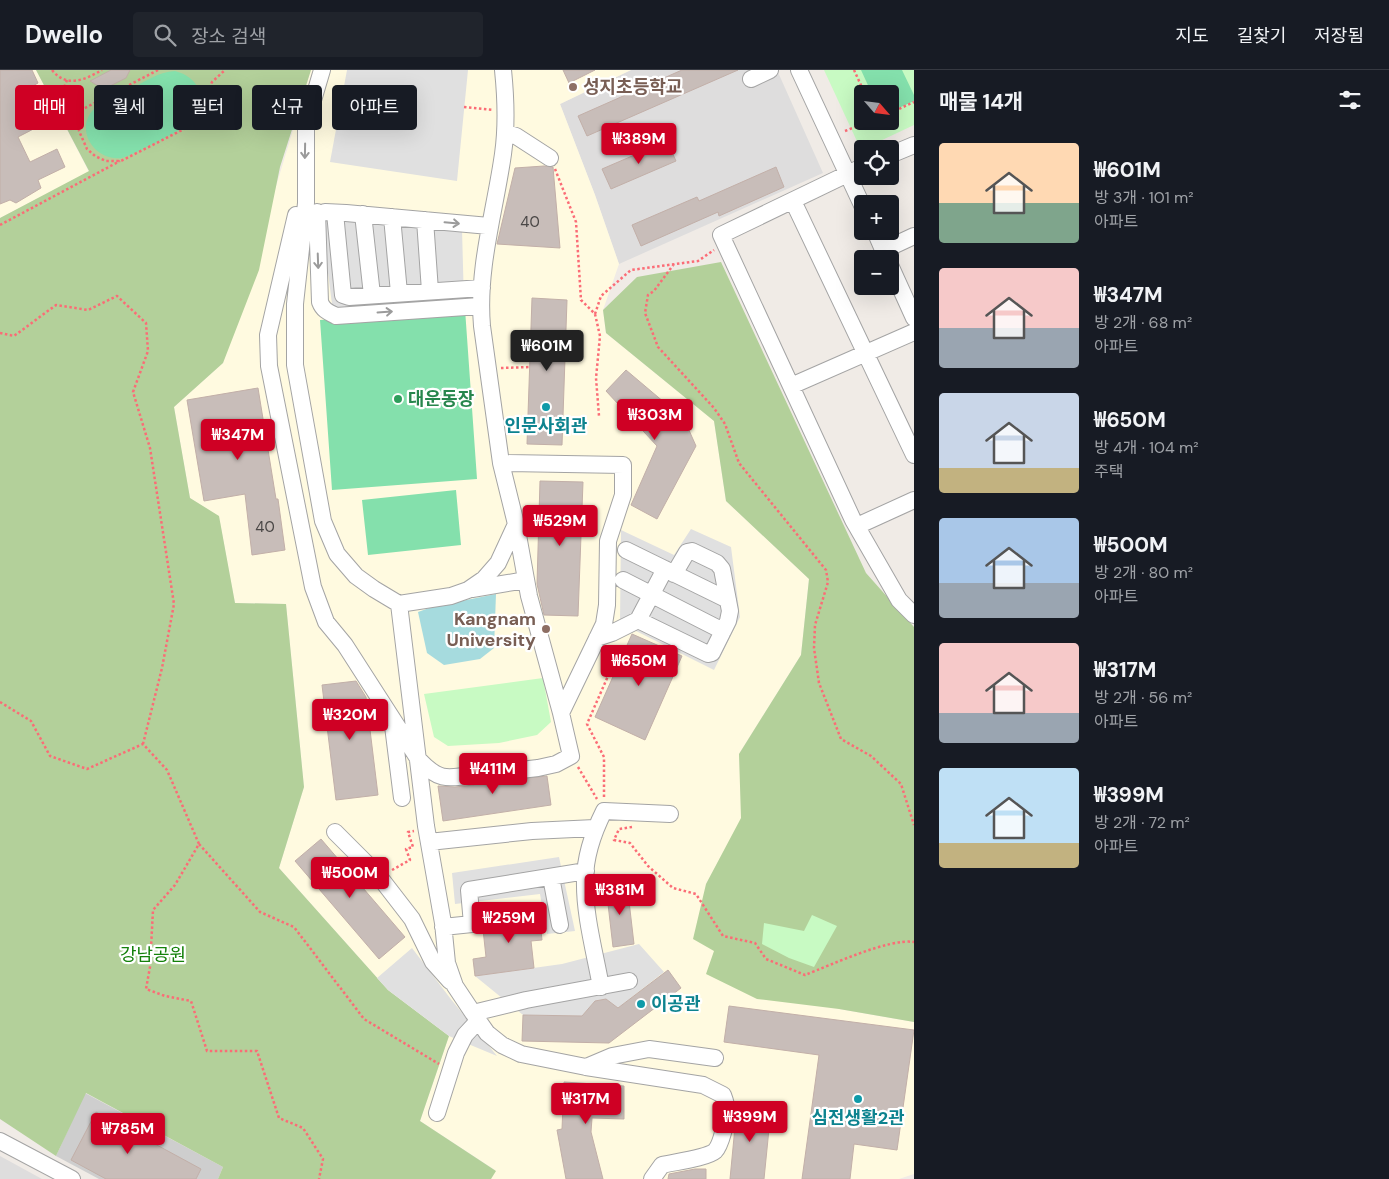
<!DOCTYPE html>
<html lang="ko">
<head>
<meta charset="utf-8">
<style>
	:root { --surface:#171b24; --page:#20242c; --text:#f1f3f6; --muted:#9ea1a6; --line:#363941; --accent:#cf0024 }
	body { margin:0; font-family:"DM Sans","Noto Sans KR",sans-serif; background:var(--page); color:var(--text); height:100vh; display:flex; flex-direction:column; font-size:19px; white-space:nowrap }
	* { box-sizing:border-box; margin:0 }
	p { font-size:16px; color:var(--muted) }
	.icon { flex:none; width:28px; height:28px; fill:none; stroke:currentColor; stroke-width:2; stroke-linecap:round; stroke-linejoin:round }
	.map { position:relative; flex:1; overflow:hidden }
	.side { display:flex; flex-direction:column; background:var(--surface); width:475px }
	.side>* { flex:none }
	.guide { position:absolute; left:15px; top:15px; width:475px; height:45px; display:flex; gap:10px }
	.needle { width:32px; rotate:118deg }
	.fabs { position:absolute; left:854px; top:15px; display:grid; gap:10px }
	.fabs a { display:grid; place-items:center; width:45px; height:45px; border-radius:5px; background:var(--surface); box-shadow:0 5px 20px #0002; font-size:25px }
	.price { position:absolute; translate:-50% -42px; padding:0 11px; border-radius:5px; background:var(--accent); color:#fff; font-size:16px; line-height:32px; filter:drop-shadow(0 1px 2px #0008) }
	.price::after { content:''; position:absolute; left:50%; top:30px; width:15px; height:11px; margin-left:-8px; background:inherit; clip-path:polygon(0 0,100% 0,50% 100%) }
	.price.selected { background:#222; color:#fff }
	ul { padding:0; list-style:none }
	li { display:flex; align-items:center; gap:15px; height:125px; padding:0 25px }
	li span { display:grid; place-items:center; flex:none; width:140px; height:100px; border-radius:5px; color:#555 }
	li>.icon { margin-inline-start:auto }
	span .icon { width:60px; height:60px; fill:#fffc; stroke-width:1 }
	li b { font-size:21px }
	h2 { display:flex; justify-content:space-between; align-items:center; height:60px; padding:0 25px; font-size:21px }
	.pill { padding:0 18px; border-radius:5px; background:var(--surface); box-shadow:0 5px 20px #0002; font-size:18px; line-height:45px }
	.pill.selected { background:var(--accent); color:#fff }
	header { display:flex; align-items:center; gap:30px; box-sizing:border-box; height:70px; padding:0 25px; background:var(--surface); border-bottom:1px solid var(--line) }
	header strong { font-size:24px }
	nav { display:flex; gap:28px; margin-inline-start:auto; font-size:18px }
	.search { width:350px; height:45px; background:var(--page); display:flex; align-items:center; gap:12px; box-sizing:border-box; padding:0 18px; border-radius:5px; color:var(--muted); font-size:19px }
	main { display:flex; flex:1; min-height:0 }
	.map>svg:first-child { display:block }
	.residential { fill:#dedddd }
	.education { fill:#fffae0 }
	.religious { fill:#cecece }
	.forest { fill:#b3d09a }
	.park { fill:#c8fac3; fill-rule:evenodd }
	.pitch { fill:#84e0ac }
	.parking { fill:#e0e0e0 }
	.water { fill:#a6dbde }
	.building { fill:#c8bdb9; stroke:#c2afa8 }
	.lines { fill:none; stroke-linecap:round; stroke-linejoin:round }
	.minor-tunnel { stroke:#c6c2be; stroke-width:16; stroke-dasharray:16 8; stroke-linecap:butt }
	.minor-casing { stroke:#a4a4a4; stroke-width:18 }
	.path { stroke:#fb6c76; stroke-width:2.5; stroke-dasharray:2.5 2.5; stroke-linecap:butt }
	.minor { stroke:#fff; stroke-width:16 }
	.oneway { stroke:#9b9b9b }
	.education-dot { fill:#8d6e63; stroke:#fff; stroke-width:2 }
	.leisure-dot { fill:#2e9e5b; stroke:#fff; stroke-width:2 }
	.culture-dot { fill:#0f9aa8; stroke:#fff; stroke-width:2 }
	.labels { text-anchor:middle; stroke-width:4.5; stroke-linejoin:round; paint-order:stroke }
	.number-label { font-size:15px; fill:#4a4746 }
	.education-label { font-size:18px; font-weight:bold; fill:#785e54; stroke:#fff; text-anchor:start }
	.leisure-label { font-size:18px; font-weight:bold; fill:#27864d; stroke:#fff; text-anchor:start }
	.culture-label { font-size:18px; font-weight:bold; fill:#0d838f; stroke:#fff }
	.park-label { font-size:18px; fill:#15810b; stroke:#fff }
</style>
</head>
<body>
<header>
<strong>Dwello</strong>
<div class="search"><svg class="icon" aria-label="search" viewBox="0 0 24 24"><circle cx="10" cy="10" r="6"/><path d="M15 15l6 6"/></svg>장소 검색</div>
<nav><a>지도</a><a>길찾기</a><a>저장됨</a></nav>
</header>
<main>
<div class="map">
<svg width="914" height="1109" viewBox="0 0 914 1109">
	<rect width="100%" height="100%" fill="#f0ebe6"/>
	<path class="residential" d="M 631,0 L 777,0 L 823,103 L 619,194 L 595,125 L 560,34 Z
		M 0,1086 L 42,1109 L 0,1109 Z"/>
	<path class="education" d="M 0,0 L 36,0 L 89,102 L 0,148 Z
		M 311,0 L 631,0 L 560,34 L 595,125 L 619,194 L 603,240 L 606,263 L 714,351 L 726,431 L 809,509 L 801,585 L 739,684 L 742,748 L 706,814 L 839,939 L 914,952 L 914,1104 L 899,1109 L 491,1109 L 495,1100 L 420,1051 L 449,966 L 388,920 L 279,798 L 304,717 L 286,534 L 235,533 L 219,447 L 190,428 L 174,337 L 223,293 Z"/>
	<path class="religious" d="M 85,1023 L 223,1097 L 218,1109 L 99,1109 L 56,1086 Z"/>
	<path class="forest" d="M 36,0 L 311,0 L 280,97 L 259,200 L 223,293 L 174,337 L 190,428 L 219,446 L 235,533 L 286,534 L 304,717 L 279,798 L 388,920 L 449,966 L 420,1051 L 496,1101 L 491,1109 L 218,1109 L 223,1097 L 86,1023 L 56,1086 L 0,1049 L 0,148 L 89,101 Z
		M 721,192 L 866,503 L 914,557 L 914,952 L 839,939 L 757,929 L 706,904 L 714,881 L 693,869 L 706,814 L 741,748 L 739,684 L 801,585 L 809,509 L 726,431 L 714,351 L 606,263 L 603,240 L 637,207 Z"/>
	<path class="park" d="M 824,0 L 914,0 L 914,55 L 861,80 ZM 862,24 L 890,24 L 890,51 L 862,51 Z
		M 543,608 L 551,652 L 537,665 L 499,673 L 448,676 L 434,667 L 424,624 Z
		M 812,845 L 837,856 L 814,897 L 789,888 L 762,874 L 764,853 L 804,861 Z"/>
	<path class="pitch" d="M 861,0 L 902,0 L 914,25 L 914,31 L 890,42 L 890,24 L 872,24 Z
		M 175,1 C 202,8 209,33 190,54 C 181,60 131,86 122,88 C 96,92 74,61 93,40 C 100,32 119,25 129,20 C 144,12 158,2 175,1 Z
		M 465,239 L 477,409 L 332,420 L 320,250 Z
		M 456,420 L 461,475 L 368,485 L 362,430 Z"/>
	<path class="parking" d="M 347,0 L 468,0 L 457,111 L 330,92 Z
		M 321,148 L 462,159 L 464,233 L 333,242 Z
		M 691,459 L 731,477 L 740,547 L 714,600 L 620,553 L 621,460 L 674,485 Z
		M 559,787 L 575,861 L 547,864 L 540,824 L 455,834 L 452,803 Z
		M 639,874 L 664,902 L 618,938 L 606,929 L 595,931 L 582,946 L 523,945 L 475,906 L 562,894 Z
		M 412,878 L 450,928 L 497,986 L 449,966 L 388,920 L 377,908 Z"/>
	<path class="water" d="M 496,524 L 494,578 L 480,589 L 444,595 L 427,583 L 418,542 L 432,537 Z"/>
	<path class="building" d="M 0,0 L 32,0 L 38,13 L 29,18 L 45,53 L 18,67 L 30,92 L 57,79 L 65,97 L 38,110 L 41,118 L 16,133 L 10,130 L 0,134 Z
		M 111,0 L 130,0 L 126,8 L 110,16 L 98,16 L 90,11 Z
		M 563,0 L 595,0 L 569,13 Z
		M 682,0 L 738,0 L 587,66 L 578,46 Z
		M 667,71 L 676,91 L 611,119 L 602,99 Z
		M 544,96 L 553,97 L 560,178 L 497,174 L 515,98 Z
		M 776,97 L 784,117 L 719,146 L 718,142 L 641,176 L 632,155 L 697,127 L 699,131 Z
		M 532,228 L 567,230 L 562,375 L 527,374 Z
		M 626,300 L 684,349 L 696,376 L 657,449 L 631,435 L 657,376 L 606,321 Z
		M 258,318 L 276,429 L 278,429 L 285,480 L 252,485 L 245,424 L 204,431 L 187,330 Z
		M 540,411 L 583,412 L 578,546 L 544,545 L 537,514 Z
		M 632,564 L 682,586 L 645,670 L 595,647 Z
		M 356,611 L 366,627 L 378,725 L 336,730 L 322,615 Z
		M 501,690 L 502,692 L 494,698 L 493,703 L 495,708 L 499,711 L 547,706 L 551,735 L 443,751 L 438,716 L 455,717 L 474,715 L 481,709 L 482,703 L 480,698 L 471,694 Z
		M 321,769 L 405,867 L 379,889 L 295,791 Z
		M 627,814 L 634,874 L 613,877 L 606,817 Z
		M 539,843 L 542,870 L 531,871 L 534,898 L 475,906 L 473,889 L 486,887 L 482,850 Z
		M 668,900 L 681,918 L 609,973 L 522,971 L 523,945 L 582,946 L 595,931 L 606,929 L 618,938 Z
		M 729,936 L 914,960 L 897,1080 L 854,1074 L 850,1109 L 802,1109 L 819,985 L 724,972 Z
		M 564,1012 L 624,1016 L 624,1049 L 592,1048 L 591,1062 L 603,1109 L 566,1109 L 557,1060 L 562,1059 Z
		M 737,1036 L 771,1039 L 764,1109 L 730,1109 Z
		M 96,1042 L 201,1099 L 196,1109 L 106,1109 L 71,1090 Z
		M 695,1099 L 706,1099 L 706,1109 L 668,1109 L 669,1104 Z"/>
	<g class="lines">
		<path class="minor-tunnel" d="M 472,705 L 503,702"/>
		<g class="minor-casing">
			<path id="minor" d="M 322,0 L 306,54 L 306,133 L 295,234 L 295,295 L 323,451 L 337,484 L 356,506 L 374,519 L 399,534 L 451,526 L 468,520 L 484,509 L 498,493 L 516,454
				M 503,0 C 506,29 507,56 503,84 C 495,141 477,198 482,256 L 501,393 L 516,454 L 529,526 L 561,643
				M 799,0 L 862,135
				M 751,9 L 770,0
				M 506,63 L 516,66 L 550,88
				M 890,85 L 914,75
				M 862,97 L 721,165 L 853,450 L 899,530 L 914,545
				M 793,131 L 914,385
				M 317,142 L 320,232 C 323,240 328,242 336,246 L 480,236
				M 325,142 L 346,143 L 489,156
				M 335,143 L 343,225 L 349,227 L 482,218
				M 363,144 L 372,225
				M 296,145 L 268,265 L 269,296 L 313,517 L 326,552 L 345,575 L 419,690 C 438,710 445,709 472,705
				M 392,147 L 399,223
				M 425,150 L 430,221
				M 875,161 L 887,189
				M 884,180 L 914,166
				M 890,195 L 914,248
				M 791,316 L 914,262
				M 501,393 L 623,395 L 623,425 L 608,471 L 607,535 L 604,554 L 561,643 L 571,686 L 556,694 L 538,698 L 503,702
				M 857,456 L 914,430
				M 626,480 L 728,530
				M 623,510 L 723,561
				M 472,519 L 526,510
				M 399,534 L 426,756 L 443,853 L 447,893 L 455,916 L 473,943 L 526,930 L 629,911
				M 638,550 L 665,499
				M 597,568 L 612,563 L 638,550 L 708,584 L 712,583 L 728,551 L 730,541 L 722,499 L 717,493 L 692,481 L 687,482 L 674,504
				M 393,656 L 402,728
				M 335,762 L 378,805 L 412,849 L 433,892 L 450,911
				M 429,772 L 532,761 L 595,758
				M 551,807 L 560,855
				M 443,857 L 472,854 L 469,820 L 586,801
				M 601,917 C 595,883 584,844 585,810 C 585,787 594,761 604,741 L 670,744
				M 473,943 L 487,963 L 502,975 L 521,984 L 586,997 L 703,1015 L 723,1025 C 728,1038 728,1046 724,1059 C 722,1066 720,1076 715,1081 C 707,1088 674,1092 662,1095 L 652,1109
				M 586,997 L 612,986 L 649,979 L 715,988
				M 437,1043 L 456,983 L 465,965 L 478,951
				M 0,1071 L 72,1109"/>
		</g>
		<path class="path" d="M 52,0 C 67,19 86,9 102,0
			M 158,0 L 83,39 L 80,45 L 79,61 L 87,79 L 95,86 L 106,91 L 121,91 L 190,56 L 200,42 L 204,29 L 212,12 L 225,0
			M 854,0 L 865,24
			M 67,10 L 63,20 L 72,41 L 80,45
			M 464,37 L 493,40
			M 890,43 L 914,32
			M 845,61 L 870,51
			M 555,99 L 576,152 L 581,230 L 595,244 L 600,266 L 596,308 L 599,346
			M 0,155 L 120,91
			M 674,194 L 654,221 L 648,225 L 645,243 L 658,277 L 714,338 L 725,354 L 739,393 L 826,500 L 828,512 L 815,555 L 814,578 L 819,613 L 841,669 L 871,686 L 901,714 L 914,755
			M 595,244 L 601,226 L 631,200 L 698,191 L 714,180
			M 0,263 L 14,266 L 56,235 L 88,240 L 117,226 L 146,253 L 148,281 L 133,322 L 150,378 L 174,534 L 162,598 L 143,674
			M 501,298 L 530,297
			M 0,632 L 31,651 L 50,686 L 87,699 L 143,674 L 167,700 L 199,774 L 175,815 L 153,840 L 150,897 L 146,919 L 165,926 L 191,931 L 207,981 L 257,981 L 279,1048 L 303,1058 L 323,1089 L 319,1109
			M 578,697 L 597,729
			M 604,727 L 604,687 L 587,654 L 622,574
			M 632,757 L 619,759 L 614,770 L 630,773 L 648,796 L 673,818 L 696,824 L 723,866 L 755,873 L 766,889 L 805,905 C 831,895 889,868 914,872
			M 199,774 L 260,842 L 294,857 L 364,949 L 439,994
			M 392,800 L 410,790 L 406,779 L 413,777 L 408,762 L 414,761"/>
		<use href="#minor" class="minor"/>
	</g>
	<defs><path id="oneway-shaft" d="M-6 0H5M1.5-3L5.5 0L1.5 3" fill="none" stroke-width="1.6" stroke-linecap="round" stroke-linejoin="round" transform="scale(1.25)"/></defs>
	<g class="oneway">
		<use href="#oneway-shaft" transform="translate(305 81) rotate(91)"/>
		<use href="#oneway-shaft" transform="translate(452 153) rotate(5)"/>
		<use href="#oneway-shaft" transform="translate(318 191) rotate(88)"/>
		<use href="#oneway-shaft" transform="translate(385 242) rotate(-4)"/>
	</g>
	<g class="education-dot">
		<circle cx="573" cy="17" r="5"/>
		<circle cx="546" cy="559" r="5"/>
	</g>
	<circle class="leisure-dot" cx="398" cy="329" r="5"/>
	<g class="culture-dot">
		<circle cx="546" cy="337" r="5"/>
		<circle cx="641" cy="934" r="5"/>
		<circle cx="858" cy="1029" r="5"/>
	</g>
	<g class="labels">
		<g class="number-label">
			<text x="530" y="157">40</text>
			<text x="265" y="462">40</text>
		</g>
		<g class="education-label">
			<text x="583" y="23">성지초등학교</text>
			<text x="536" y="555" text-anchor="end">Kangnam<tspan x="536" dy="21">University</tspan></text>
		</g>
		<g class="leisure-label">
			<text x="408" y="335">대운동장</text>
		</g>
		<g class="culture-label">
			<text x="546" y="362">인문사회관</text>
			<text x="651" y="940" text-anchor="start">이공관</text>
			<text x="858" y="1054">심전생활2관</text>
		</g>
		<g class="park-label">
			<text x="153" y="891">강남공원</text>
		</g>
	</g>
</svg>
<div class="fabs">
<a><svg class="needle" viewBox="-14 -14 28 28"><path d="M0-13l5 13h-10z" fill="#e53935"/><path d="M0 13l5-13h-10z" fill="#9ea1a6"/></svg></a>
<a><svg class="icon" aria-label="locate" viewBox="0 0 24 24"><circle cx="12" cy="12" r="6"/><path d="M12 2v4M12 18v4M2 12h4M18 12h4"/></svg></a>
<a>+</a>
<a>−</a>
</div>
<b class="price" style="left:639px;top:95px">₩389M</b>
<b class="price selected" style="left:547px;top:302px">₩601M</b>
<b class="price" style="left:655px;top:371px">₩303M</b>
<b class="price" style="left:238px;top:391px">₩347M</b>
<b class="price" style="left:560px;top:477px">₩529M</b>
<b class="price" style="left:639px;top:617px">₩650M</b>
<b class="price" style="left:350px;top:671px">₩320M</b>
<b class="price" style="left:493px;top:725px">₩411M</b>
<b class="price" style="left:350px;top:829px">₩500M</b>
<b class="price" style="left:620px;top:846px">₩381M</b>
<b class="price" style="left:509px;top:874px">₩259M</b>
<b class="price" style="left:586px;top:1055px">₩317M</b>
<b class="price" style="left:750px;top:1073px">₩399M</b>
<b class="price" style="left:128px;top:1085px">₩785M</b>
<div class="guide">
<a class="pill selected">매매</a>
<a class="pill">월세</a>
<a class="pill">필터</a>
<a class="pill">신규</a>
<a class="pill">아파트</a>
</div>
</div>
<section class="side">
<h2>매물 14개<svg class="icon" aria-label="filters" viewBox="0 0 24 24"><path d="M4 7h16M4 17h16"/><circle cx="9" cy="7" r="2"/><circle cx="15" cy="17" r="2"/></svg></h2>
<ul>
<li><span style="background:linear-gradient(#ffd9b3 60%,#7fa58c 0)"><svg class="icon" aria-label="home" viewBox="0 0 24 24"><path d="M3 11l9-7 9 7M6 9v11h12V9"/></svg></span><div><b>₩601M</b><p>방 3개 · 101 m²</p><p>아파트</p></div></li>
<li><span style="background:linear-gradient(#f6c9c9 60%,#9aa5b1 0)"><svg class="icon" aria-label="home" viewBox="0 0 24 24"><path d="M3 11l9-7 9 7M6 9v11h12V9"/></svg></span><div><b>₩347M</b><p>방 2개 · 68 m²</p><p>아파트</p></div></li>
<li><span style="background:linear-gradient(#c9d6e8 75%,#c2b280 0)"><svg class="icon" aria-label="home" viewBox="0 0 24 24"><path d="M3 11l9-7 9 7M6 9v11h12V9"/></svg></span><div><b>₩650M</b><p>방 4개 · 104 m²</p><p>주택</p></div></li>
<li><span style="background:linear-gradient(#a9c7e8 65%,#9aa5b1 0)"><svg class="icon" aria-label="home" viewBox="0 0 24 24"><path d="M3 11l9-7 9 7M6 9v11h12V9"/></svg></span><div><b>₩500M</b><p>방 2개 · 80 m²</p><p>아파트</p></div></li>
<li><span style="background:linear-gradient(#f6c9c9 70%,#9aa5b1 0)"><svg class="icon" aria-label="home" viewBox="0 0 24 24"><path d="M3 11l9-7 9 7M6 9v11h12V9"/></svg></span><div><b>₩317M</b><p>방 2개 · 56 m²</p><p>아파트</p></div></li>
<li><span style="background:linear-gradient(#bfe0f5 75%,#c2b280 0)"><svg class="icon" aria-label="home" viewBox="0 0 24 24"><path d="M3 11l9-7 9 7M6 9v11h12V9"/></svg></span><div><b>₩399M</b><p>방 2개 · 72 m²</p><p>아파트</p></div></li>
</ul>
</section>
</main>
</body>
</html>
